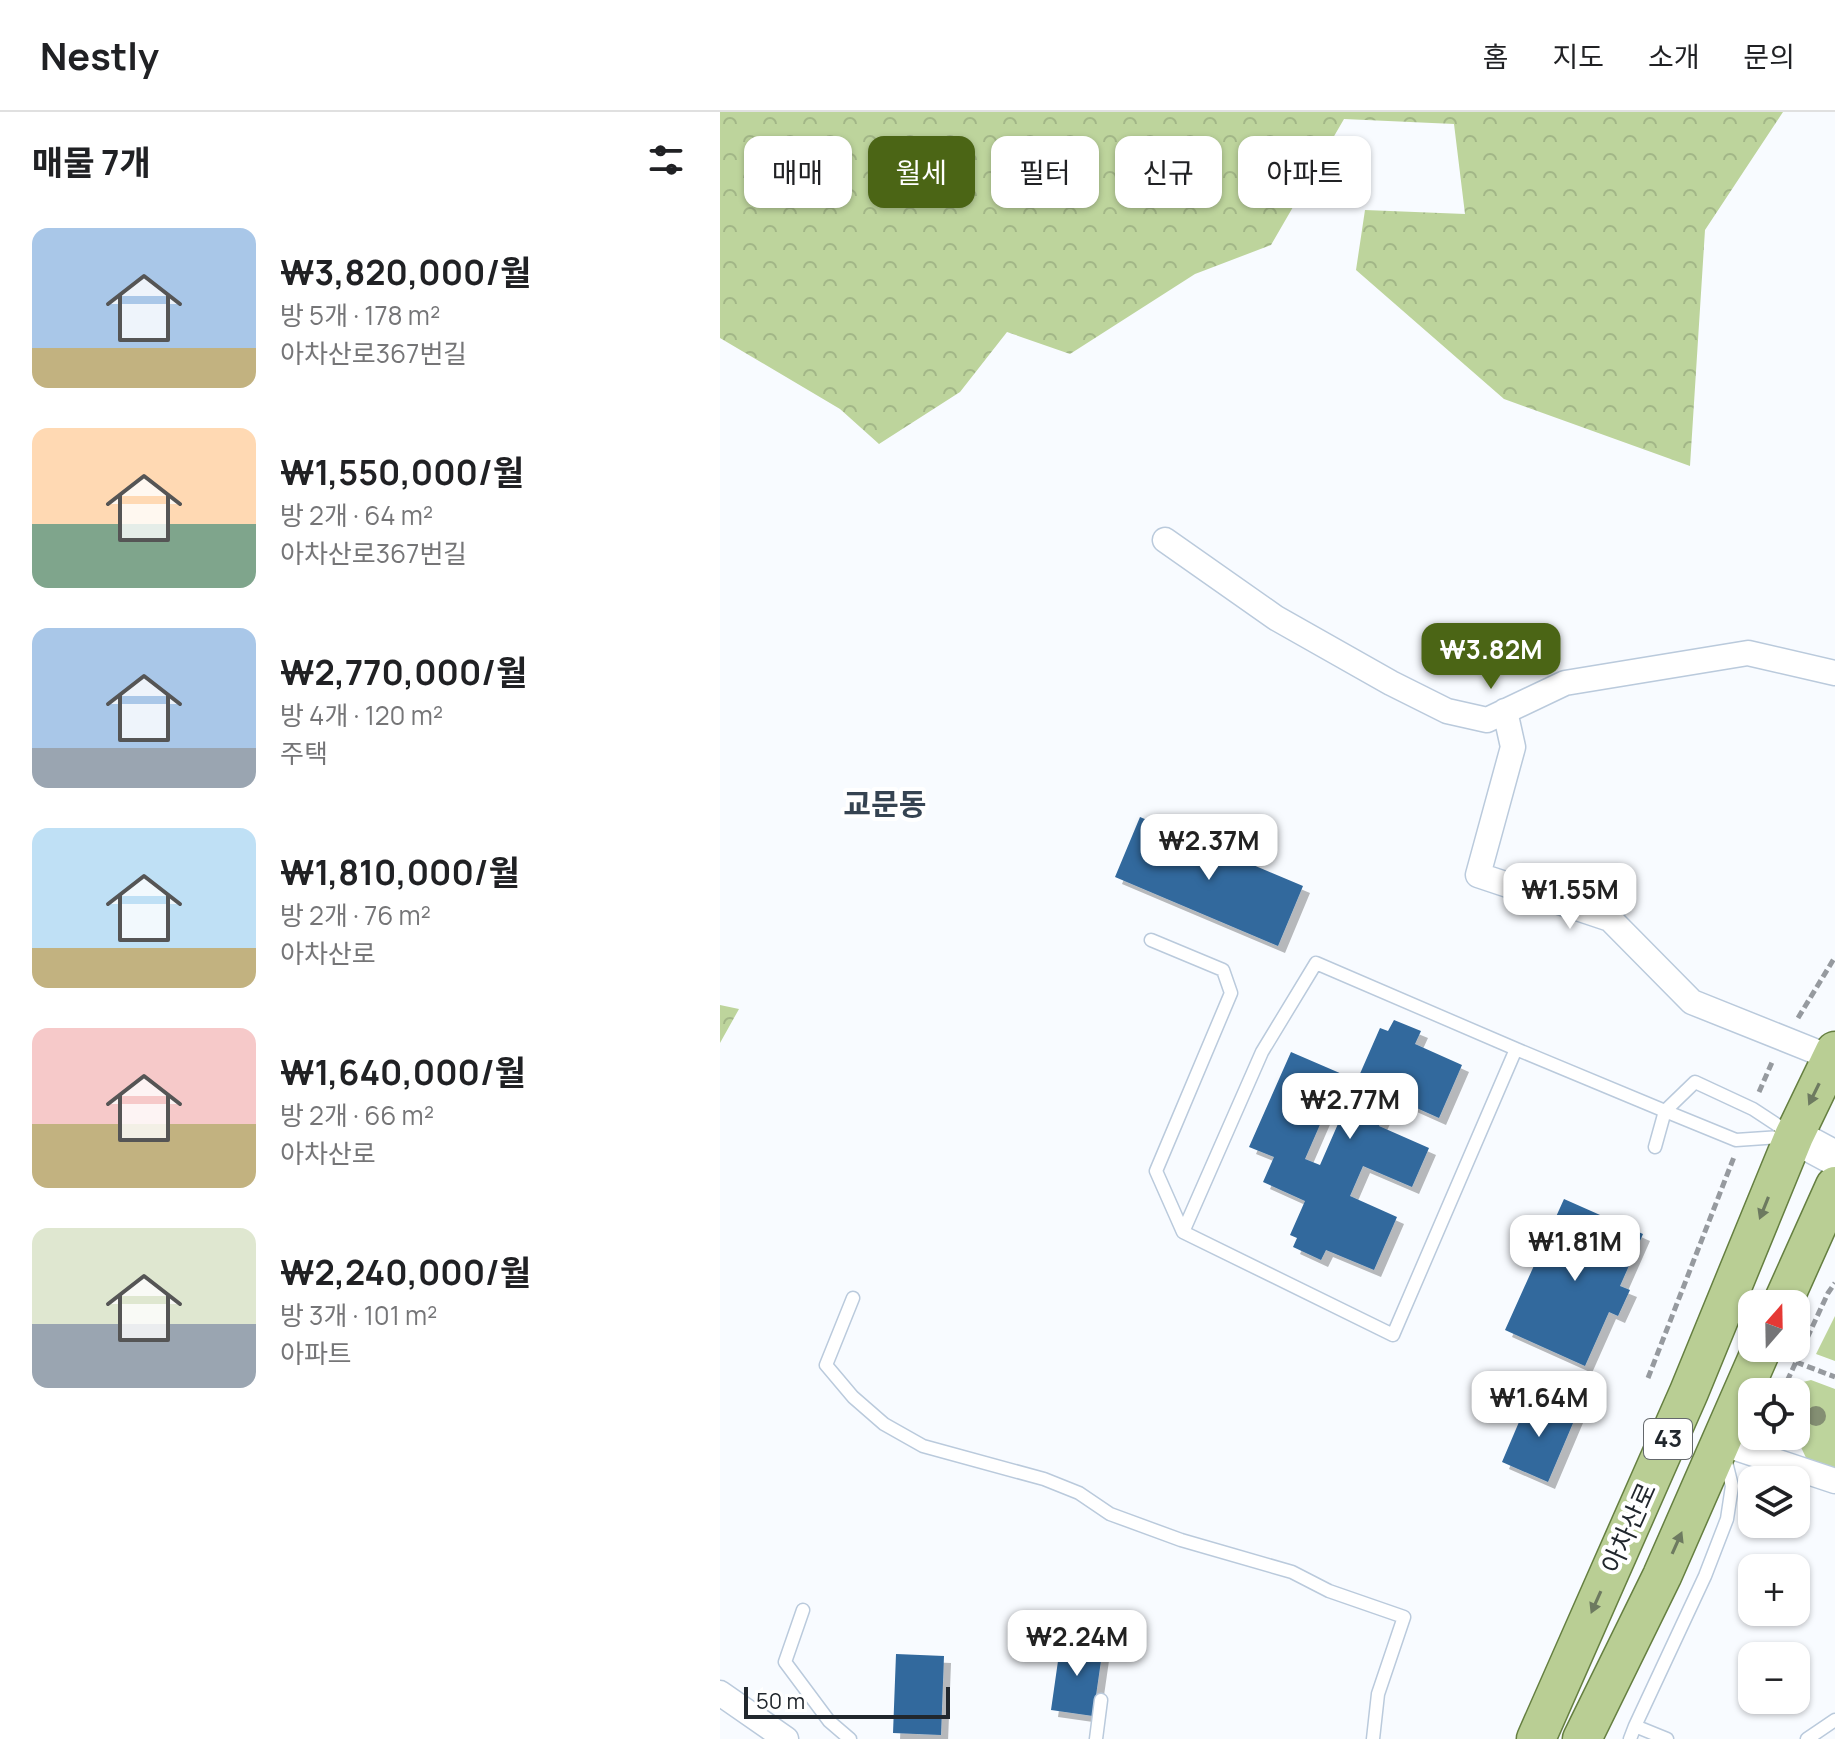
<!DOCTYPE html>
<html lang="ko">
<head>
<meta charset="utf-8">
<style>
	:root { --surface:#fff; --page:#f2f2f2; --text:#202124; --muted:#757577; --line:#e0e0e0; --accent:#4b6515 }
	body { margin:0; font-family:Manrope,"Noto Sans KR",sans-serif; background:var(--page); color:var(--text); height:100vh; display:flex; flex-direction:column; font-size:30px; white-space:nowrap }
	* { box-sizing:border-box; margin:0 }
	p { font-size:26px; color:var(--muted) }
	.icon { flex:none; width:44px; height:44px; fill:none; stroke:currentColor; stroke-width:2; stroke-linecap:round; stroke-linejoin:round }
	.map { position:relative; flex:1; overflow:hidden }
	.details { display:flex; flex-direction:column; background:var(--surface); width:720px }
	.details>* { flex:none }
	.top-card { position:absolute; left:24px; top:24px; width:760px; height:72px; display:flex; gap:16px }
	.needle { width:52px; rotate:20deg }
	.buttons { position:absolute; left:1018px; top:1178px; display:grid; gap:16px }
	.buttons a { display:grid; place-items:center; width:72px; height:72px; border-radius:16px; background:var(--surface); box-shadow:0 2px 6px #0004; font-size:40px }
	.scale { position:absolute; left:24px; bottom:20px; width:206px; box-sizing:border-box; padding-left:8px; border:4px solid #21272d; border-top:0; font-size:22px; line-height:28px; white-space:nowrap; color:#21272d; -webkit-text-stroke:6px #fff; paint-order:stroke }
	.price { position:absolute; translate:-50% -68px; padding:0 18px; border-radius:16px; background:#fff; color:#222; font-size:26px; line-height:52px; filter:drop-shadow(0 2px 4px #0008) }
	.price::after { content:''; position:absolute; left:50%; top:48px; width:24px; height:18px; margin-left:-12px; background:inherit; clip-path:polygon(0 0,100% 0,50% 100%) }
	.price.selected { background:var(--accent); color:#fff }
	ul { padding:0; list-style:none }
	li { display:flex; align-items:center; gap:24px; height:200px; padding:0 32px }
	li span { display:grid; place-items:center; flex:none; width:224px; height:160px; border-radius:16px; color:#555 }
	li>.icon { margin-inline-start:auto }
	span .icon { width:96px; height:96px; fill:#fffc; stroke-width:1 }
	li b { font-size:34px }
	h2 { display:flex; justify-content:space-between; align-items:center; height:96px; padding:0 32px; font-size:34px }
	.chip { padding:0 28px; border-radius:16px; background:var(--surface); box-shadow:0 2px 6px #0004; font-size:28px; line-height:72px }
	.chip.selected { background:var(--accent); color:#fff }
	header { display:flex; align-items:center; gap:48px; box-sizing:border-box; height:112px; padding:0 40px; background:var(--surface); border-bottom:2px solid var(--line) }
	header strong { font-size:38px }
	nav { display:flex; gap:44px; margin-inline-start:auto; font-size:28px }
	main { display:flex; flex:1; min-height:0 }
	.map>svg:first-child { display:block }
	.grass { fill:#bdd49c }
	.forest { fill:url(#forest-crowns) }
	.building { fill:#32699d; filter:url(#shadow) }
	.lines { fill:none; stroke-linecap:round; stroke-linejoin:round }
	.lane-casing { stroke:#bacadc; stroke-width:15 }
	.street-casing { stroke:#bacadc; stroke-width:27 }
	.secondary-casing { stroke:#bacadc; stroke-width:37 }
	.primary-casing { stroke:#657f41; stroke-width:41 }
	.path { stroke:#969a9f; stroke-width:5; stroke-dasharray:8 4; stroke-linecap:butt }
	.lane { stroke:#fff; stroke-width:12 }
	.street { stroke:#fff; stroke-width:24 }
	.secondary { stroke:#fff; stroke-width:34 }
	.primary { stroke:#b9ce94; stroke-width:38 }
	.tree { fill:#848f73 }
	.oneway { fill:#6d7a60 }
	.labels { text-anchor:middle; stroke-width:8; stroke-linejoin:round; paint-order:stroke }
	.shield { fill:#fff; stroke:#64686c; stroke-width:2 }
	.shield-label { font-size:24px; font-weight:bold; fill:#21272d }
	.street-label { font-size:26px; fill:#21272d; stroke:#fff }
	.quarter-label { font-size:30px; font-weight:bold; fill:#354351; stroke:#fff }
</style>
</head>
<body>
<header>
<strong>Nestly</strong>
<nav><a>홈</a><a>지도</a><a>소개</a><a>문의</a></nav>
</header>
<main>
<section class="details">
<h2>매물 7개<svg class="icon" aria-label="filters" viewBox="0 0 24 24"><path d="M4 7h16M4 17h16"/><circle cx="9" cy="7" r="2"/><circle cx="15" cy="17" r="2"/></svg></h2>
<ul>
<li><span style="background:linear-gradient(#a9c7e8 75%,#c2b280 0)"><svg class="icon" aria-label="home" viewBox="0 0 24 24"><path d="M3 11l9-7 9 7M6 9v11h12V9"/></svg></span><div><b>₩3,820,000/월</b><p>방 5개 · 178 m²</p><p>아차산로367번길</p></div></li>
<li><span style="background:linear-gradient(#ffd9b3 60%,#7fa58c 0)"><svg class="icon" aria-label="home" viewBox="0 0 24 24"><path d="M3 11l9-7 9 7M6 9v11h12V9"/></svg></span><div><b>₩1,550,000/월</b><p>방 2개 · 64 m²</p><p>아차산로367번길</p></div></li>
<li><span style="background:linear-gradient(#a9c7e8 75%,#9aa5b1 0)"><svg class="icon" aria-label="home" viewBox="0 0 24 24"><path d="M3 11l9-7 9 7M6 9v11h12V9"/></svg></span><div><b>₩2,770,000/월</b><p>방 4개 · 120 m²</p><p>주택</p></div></li>
<li><span style="background:linear-gradient(#bfe0f5 75%,#c2b280 0)"><svg class="icon" aria-label="home" viewBox="0 0 24 24"><path d="M3 11l9-7 9 7M6 9v11h12V9"/></svg></span><div><b>₩1,810,000/월</b><p>방 2개 · 76 m²</p><p>아차산로</p></div></li>
<li><span style="background:linear-gradient(#f6c9c9 60%,#c2b280 0)"><svg class="icon" aria-label="home" viewBox="0 0 24 24"><path d="M3 11l9-7 9 7M6 9v11h12V9"/></svg></span><div><b>₩1,640,000/월</b><p>방 2개 · 66 m²</p><p>아차산로</p></div></li>
<li><span style="background:linear-gradient(#dfe7d0 60%,#9aa5b1 0)"><svg class="icon" aria-label="home" viewBox="0 0 24 24"><path d="M3 11l9-7 9 7M6 9v11h12V9"/></svg></span><div><b>₩2,240,000/월</b><p>방 3개 · 101 m²</p><p>아파트</p></div></li>
</ul>
</section>
<div class="map">
<svg width="1115" height="1627" viewBox="0 0 1115 1627">
	<defs>
		<pattern id="forest-crowns" width="20" height="18" patternUnits="userSpaceOnUse" patternTransform="scale(2)"><rect width="20" height="18" fill="#bdd49c"/><path d="M2 6a3 3 0 1 1 6 0M12 15a3 3 0 1 1 6 0" fill="none" stroke="#a2b687"/></pattern>
		<filter id="shadow"><feDropShadow dx="7" dy="7" stdDeviation="0" flood-color="#0004"/></filter>
	</defs>
	<rect width="100%" height="100%" fill="#f8fbff"/>
	<path class="grass" d="M 1115,1204 L 1115,1249 L 1096,1242 Z
		M 1091,1268 L 1115,1277 L 1115,1358 L 1088,1350 L 1079,1331 L 1062,1324 L 1076,1324 L 1076,1284 L 1083,1270 Z"/>
	<path class="forest" d="M 0,0 L 1063,0 L 985,118 L 970,354 L 784,287 L 636,158 L 645,98 L 745,102 L 734,12 L 624,7 L 551,133 L 475,162 L 350,242 L 287,220 L 240,280 L 159,332 L 120,297 L 0,226 Z
		M 0,893 L 19,897 L 0,931 Z"/>
	<path class="building" d="M 420,705 L 583,774 L 558,834 L 395,765 Z
		M 674,908 L 701,919 L 695,932 L 742,953 L 719,1006 L 672,985 L 659,1014 L 709,1036 L 692,1075 L 643,1054 L 630,1084 L 677,1105 L 654,1158 L 606,1138 L 601,1148 L 573,1135 L 577,1126 L 570,1123 L 585,1089 L 543,1070 L 554,1045 L 529,1035 L 571,940 L 622,962 L 585,1047 L 600,1053 L 660,916 L 668,919 Z
		M 844,1087 L 923,1122 L 900,1174 L 910,1178 L 898,1204 L 889,1200 L 865,1254 L 785,1218 Z
		M 810,1284 L 856,1304 L 828,1370 L 782,1350 Z
		M 341,1528 L 383,1535 L 373,1604 L 331,1598 Z
		M 176,1542 L 224,1544 L 221,1623 L 173,1621 Z"/>
	<g class="lines">
		<g class="lane-casing">
			<path id="lane" d="M 431,828 L 503,858 L 511,881 L 436,1059 L 463,1120
				M 796,937 L 596,851 L 542,940 L 463,1120 L 673,1223 L 796,937 L 945,999 L 935,1035
				M 975,970 L 1033,997 L 1074,1024 L 1016,1028 L 945,999 Z
				M 133,1186 L 106,1253 L 133,1285 L 164,1312 L 203,1334 L 324,1367 L 359,1381 L 390,1402 L 461,1428 L 572,1460 L 609,1479 L 684,1505 L 658,1582 L 653,1627
				M 83,1498 L 65,1550 L 109,1609 L 130,1627
				M 915,1614 L 985,1464 L 1007,1407 L 1012,1374 L 1005,1346
				M 376,1627 L 381,1588
				M 910,1627 L 915,1614 L 947,1627
				M 1087,1627 L 1115,1608"/>
		</g>
		<g class="street-casing">
			<path id="street" d="M 445,428 L 556,506 L 671,571 L 727,599 L 767,608 L 845,571 L 1028,541 L 1115,561
				M 785,599 L 793,635 L 758,763 L 890,807 L 972,890 L 1112,946
				M 1001,1331 L 1115,1369
				M 0,1581 L 66,1627"/>
		</g>
		<g class="secondary-casing">
			<path id="secondary" d="M 1074,1024 L 1115,1046"/>
		</g>
		<g class="primary-casing">
			<path id="primary" d="M 1062,1192 L 1115,1074
				M 816,1627 L 969,1280 L 1074,1024 L 1115,939
				M 862,1627 L 942,1464 L 1042,1236"/>
		</g>
		<path class="path" d="M 1078,906 L 1115,845
			M 1039,980 L 1053,948
			M 1076,1250 L 1115,1265
			M 928,1266 L 1014,1045
			M 1062,1280 L 1108,1181 L 1115,1171"/>
		<use href="#lane" class="lane"/>
		<use href="#street" class="street"/>
		<use href="#secondary" class="secondary"/>
		<use href="#primary" class="primary"/>
	</g>
	<circle class="tree" cx="1096" cy="1304" r="10"/>
	<defs><path id="oneway-solid" d="M-6-.8H1V-3.2L6.5 0L1 3.2V.8H-6Z" transform="scale(2)"/></defs>
	<g class="oneway">
		<use href="#oneway-solid" transform="translate(1094 982) rotate(116)"/>
		<use href="#oneway-solid" transform="translate(1044 1096) rotate(112)"/>
		<use href="#oneway-solid" transform="translate(957 1431) rotate(-66)"/>
		<use href="#oneway-solid" transform="translate(876 1490) rotate(114)"/>
	</g>
	<g class="labels">
		<rect class="shield" x="924" y="1307" width="48" height="40" rx="6"/>
		<g class="shield-label">
			<text x="948" y="1335">43</text>
		</g>
		<g class="street-label">
			<text transform="translate(909 1416) rotate(-66)" y="9">아차산로</text>
		</g>
		<g class="quarter-label">
			<text x="165" y="703">교문동</text>
		</g>
	</g>
</svg>
<div class="buttons">
<a><svg class="needle" viewBox="-14 -14 28 28"><path d="M0-13l5 13h-10z" fill="#e53935"/><path d="M0 13l5-13h-10z" fill="#757577"/></svg></a>
<a><svg class="icon" aria-label="locate" viewBox="0 0 24 24"><circle cx="12" cy="12" r="6"/><path d="M12 2v4M12 18v4M2 12h4M18 12h4"/></svg></a>
<a><svg class="icon" aria-label="layers" viewBox="0 0 24 24"><path d="M12 4l9 5-9 5-9-5zM3 14l9 5 9-5"/></svg></a>
<a>+</a>
<a>−</a>
</div>
<div class="scale">50 m</div>
<b class="price selected" style="left:771px;top:579px">₩3.82M</b>
<b class="price" style="left:489px;top:770px">₩2.37M</b>
<b class="price" style="left:850px;top:819px">₩1.55M</b>
<b class="price" style="left:630px;top:1029px">₩2.77M</b>
<b class="price" style="left:855px;top:1171px">₩1.81M</b>
<b class="price" style="left:819px;top:1327px">₩1.64M</b>
<b class="price" style="left:357px;top:1566px">₩2.24M</b>
<div class="top-card">
<a class="chip">매매</a>
<a class="chip selected">월세</a>
<a class="chip">필터</a>
<a class="chip">신규</a>
<a class="chip">아파트</a>
</div>
</div>
</main>
</body>
</html>
